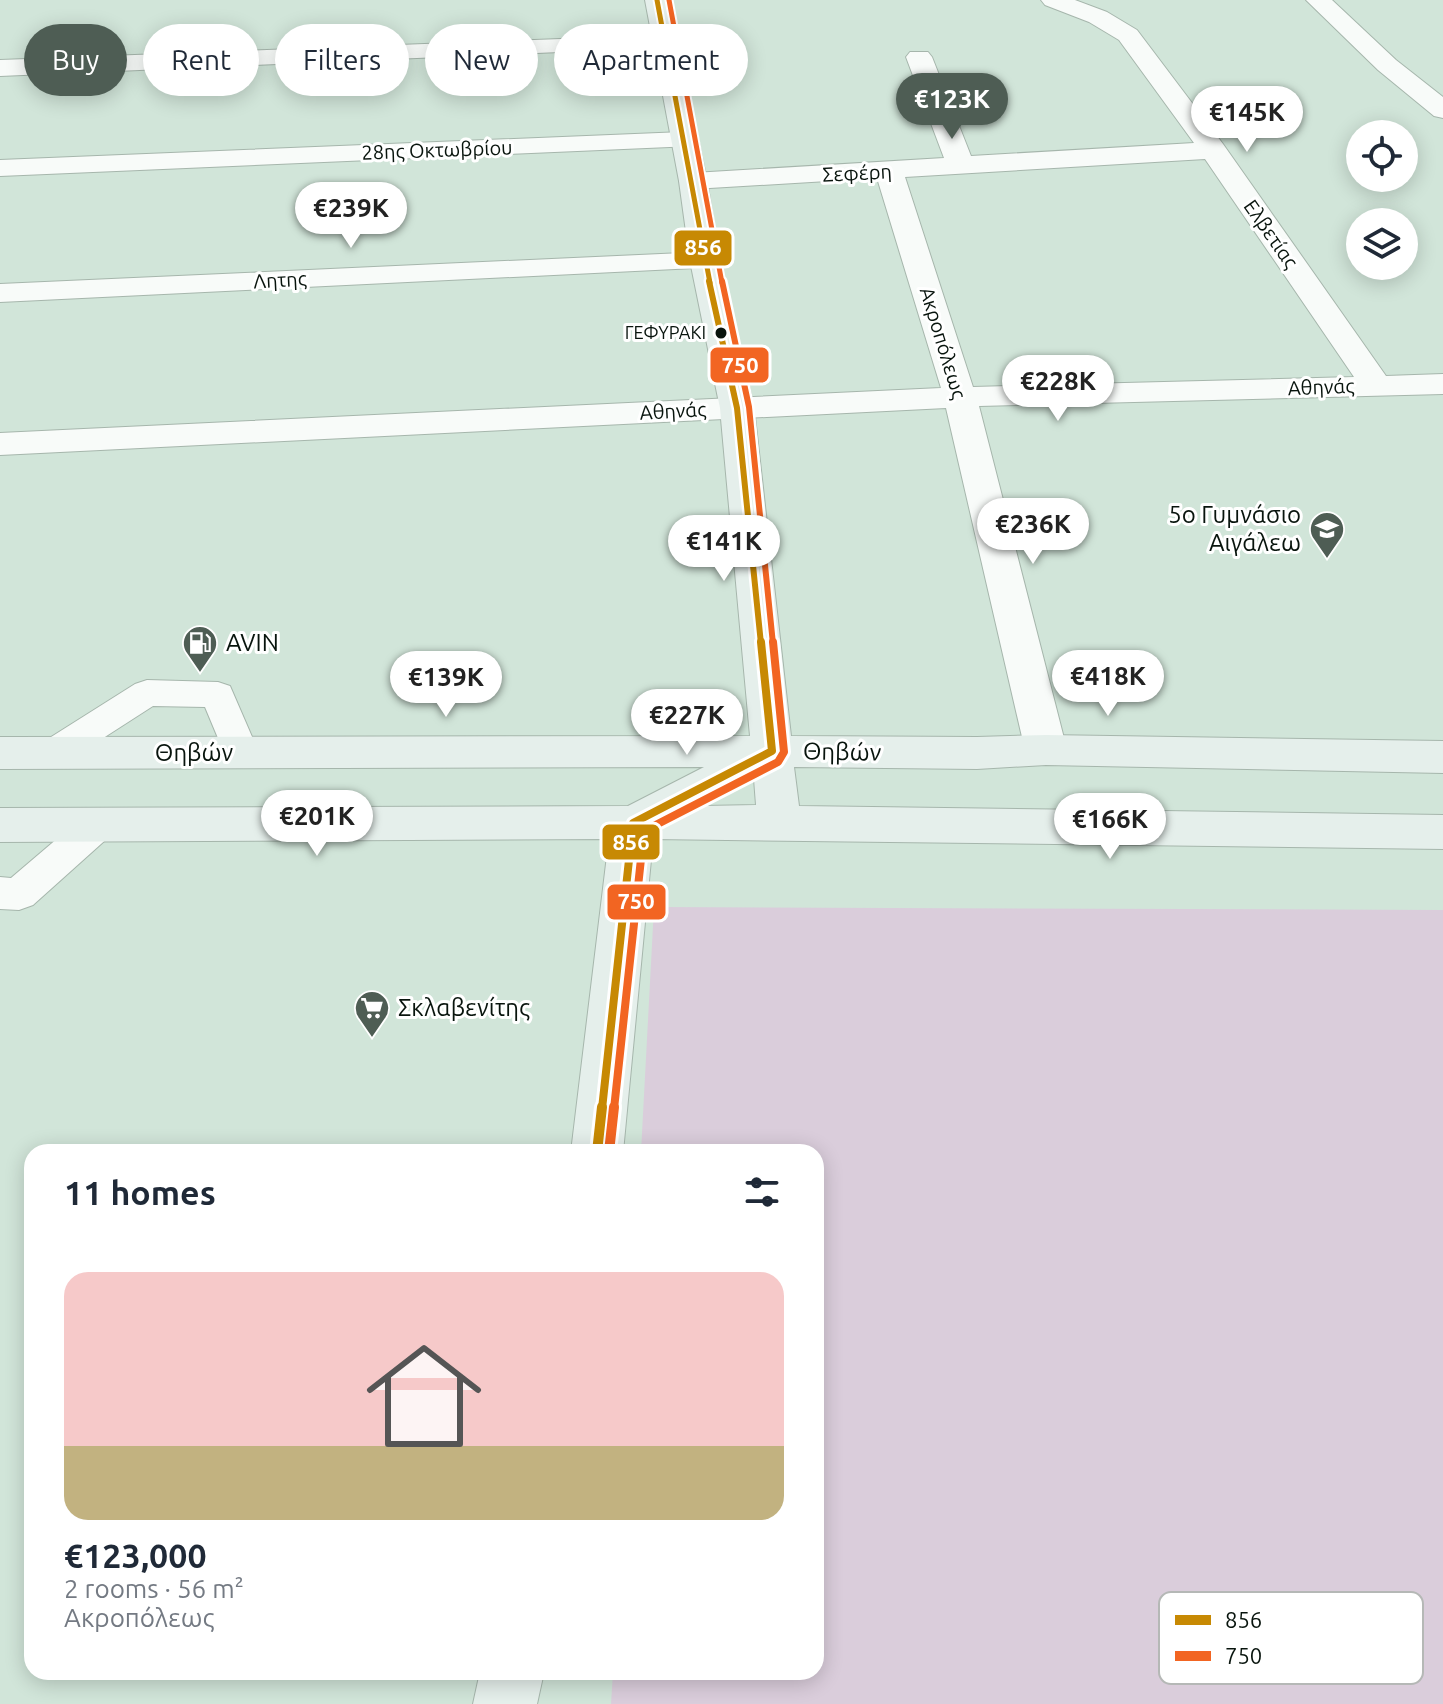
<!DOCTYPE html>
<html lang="en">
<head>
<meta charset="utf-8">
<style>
	:root { --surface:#fff; --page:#f2f2f3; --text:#1f2937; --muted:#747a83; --line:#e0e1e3; --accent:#4e5d54 }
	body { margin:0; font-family:Ubuntu,sans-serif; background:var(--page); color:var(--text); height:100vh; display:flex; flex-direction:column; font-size:30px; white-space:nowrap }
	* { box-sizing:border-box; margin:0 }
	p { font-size:26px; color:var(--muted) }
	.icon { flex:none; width:44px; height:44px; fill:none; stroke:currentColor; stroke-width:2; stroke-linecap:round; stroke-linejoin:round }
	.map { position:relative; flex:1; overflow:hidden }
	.sheet { position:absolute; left:24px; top:1144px; width:800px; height:536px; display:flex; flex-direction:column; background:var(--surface); border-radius:24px; box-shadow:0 4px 20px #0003 }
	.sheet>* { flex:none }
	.guide { position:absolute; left:24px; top:24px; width:800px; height:72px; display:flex; gap:16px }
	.tools { position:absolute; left:1346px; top:120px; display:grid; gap:16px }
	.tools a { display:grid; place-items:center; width:72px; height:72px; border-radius:50%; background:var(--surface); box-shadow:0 4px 20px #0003; font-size:40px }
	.price { position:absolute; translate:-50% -68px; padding:0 18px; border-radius:28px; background:#fff; color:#222; font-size:26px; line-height:52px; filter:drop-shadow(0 2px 4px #0008) }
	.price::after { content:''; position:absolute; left:50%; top:48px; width:24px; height:18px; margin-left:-12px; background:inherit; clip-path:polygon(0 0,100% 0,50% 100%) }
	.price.on { background:var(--accent); color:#fff }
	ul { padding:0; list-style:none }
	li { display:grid; align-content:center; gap:16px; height:424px; padding:0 40px }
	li+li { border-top:2px solid var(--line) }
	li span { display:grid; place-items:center; height:248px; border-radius:24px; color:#555 }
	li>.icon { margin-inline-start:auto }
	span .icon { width:144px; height:144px; fill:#fffc; stroke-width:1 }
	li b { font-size:34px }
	h2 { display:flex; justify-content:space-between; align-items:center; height:96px; padding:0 40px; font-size:34px }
	.chip { padding:0 28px; border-radius:36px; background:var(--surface); box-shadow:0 4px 20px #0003; font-size:28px; line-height:72px }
	.chip.on { background:var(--accent); color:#fff }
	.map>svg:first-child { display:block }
	.green { fill:#dacddb }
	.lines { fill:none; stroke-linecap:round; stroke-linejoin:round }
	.lane-casing { stroke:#a6b6ac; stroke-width:2 }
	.street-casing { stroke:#a6b6ac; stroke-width:2 }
	.secondary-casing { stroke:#a6b6ac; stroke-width:2 }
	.lane { fill:#f8fbf9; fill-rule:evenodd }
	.street { fill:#f8fbf9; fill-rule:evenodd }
	.secondary { fill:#e5efeb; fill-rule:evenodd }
	.bus-1-far3-casing { stroke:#fff; stroke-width:9 }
	.bus-1-far2-casing { stroke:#fff; stroke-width:11 }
	.bus-1-far1-casing { stroke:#fff; stroke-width:14 }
	.bus-1-casing { stroke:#fff; stroke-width:16 }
	.bus-2-far3-casing { stroke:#fff; stroke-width:9 }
	.bus-2-far2-casing { stroke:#fff; stroke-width:11 }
	.bus-2-far1-casing { stroke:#fff; stroke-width:14 }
	.bus-2-casing { stroke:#fff; stroke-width:16 }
	.bus-1-far3 { stroke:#c78903; stroke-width:5 }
	.bus-1-far2 { stroke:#c78903; stroke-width:6 }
	.bus-1-far1 { stroke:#c78903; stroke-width:8 }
	.bus-1 { stroke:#c78903; stroke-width:10 }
	.bus-2-far3 { stroke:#f26522; stroke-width:5 }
	.bus-2-far2 { stroke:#f26522; stroke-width:6 }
	.bus-2-far1 { stroke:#f26522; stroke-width:8 }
	.bus-2 { stroke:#f26522; stroke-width:10 }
	.bus-dot { fill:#08140d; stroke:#fff; stroke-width:3 }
	.labels { text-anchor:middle; stroke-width:6; stroke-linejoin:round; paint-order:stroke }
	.far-bus-label { font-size:18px; fill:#08140d; stroke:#fff; text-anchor:end }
	.far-street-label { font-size:20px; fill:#08140d; stroke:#fff }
	.poi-label { font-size:24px; fill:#08140d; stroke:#fff; text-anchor:start }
	.street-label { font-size:24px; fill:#08140d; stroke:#fff }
	.key { fill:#fff; stroke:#b5b8b6; stroke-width:2 }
	.key-label { font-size:22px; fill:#08140d }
	.line-badge { stroke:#fff; stroke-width:3 }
	.badge-label { font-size:22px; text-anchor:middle; font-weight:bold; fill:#fff }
</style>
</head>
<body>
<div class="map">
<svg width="1443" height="1704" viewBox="0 0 1443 1704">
	<rect width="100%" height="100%" fill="#d1e5d9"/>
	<path class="green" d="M 654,907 L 1443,910 L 1443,1704 L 611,1704 L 613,1672 L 816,1672 L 816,1152 L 641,1152 Z"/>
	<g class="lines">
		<g class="lane-casing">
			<path id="lane" d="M 147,680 L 218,682 L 230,686 L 259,753 L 254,762 L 241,766 L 228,762 L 205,707 L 153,706 L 66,762 L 53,766 L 40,762 L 35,753 L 40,744 L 135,684 Z
				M 98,810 L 111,815 L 117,825 L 111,835 L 33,905 L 19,910 L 0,909 L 0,877 L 11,878 L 85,815 Z"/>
		</g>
		<g class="street-casing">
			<path id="street" d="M 1041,0 L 1075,0 L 1107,12 L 1137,30 L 1223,144 L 1386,376 L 1443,374 L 1443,394 L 979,406 L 1067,750 L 1061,761 L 1046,765 L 1031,761 L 1025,750 L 946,408 L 0,455 L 0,433 L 941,388 L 877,178 L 693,189 L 683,187 L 679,181 L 683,175 L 693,173 L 944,158 L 906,57 L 910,52 L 928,52 L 932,57 L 971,156 L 1194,143 L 1119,40 L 1089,22 L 1045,5 ZM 1205,159 L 1354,377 L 973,387 L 905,177 Z
				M 1306,0 L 1332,0 L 1396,60 L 1443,97 L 1443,118 L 1434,116 L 1378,70 Z
				M 666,35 L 675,37 L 678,42 L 675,47 L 0,76 L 0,60 Z
				M 683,132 L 693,134 L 697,140 L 693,146 L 0,176 L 0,160 Z
				M 705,252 L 716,255 L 720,261 L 716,267 L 0,302 L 0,284 Z"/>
		</g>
		<g class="secondary-casing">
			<path id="secondary" d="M 645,0 L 669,0 L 707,181 L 720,261 L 754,408 L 791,736 L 977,737 L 1046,735 L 1443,741 L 1443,773 L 1046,765 L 977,769 L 794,767 L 799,806 L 1443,815 L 1443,849 L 653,839 L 623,1152 L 571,1152 L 609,839 L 0,842 L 0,808 L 628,806 L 704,767 L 0,769 L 0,737 L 750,736 L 720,408 L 690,261 L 679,181 ZM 754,779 L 756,805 L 704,806 Z
				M 480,1672 L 544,1672 L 537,1704 L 473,1704 Z"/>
		</g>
		<use href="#lane" class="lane"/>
		<use href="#street" class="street"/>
		<use href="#secondary" class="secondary"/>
		<g class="bus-1-far3-casing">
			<path id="bus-1-far3" d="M 657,0 L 710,283"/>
		</g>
		<g class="bus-1-far2-casing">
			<path id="bus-1-far2" d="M 709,281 L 737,408 L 761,644"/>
		</g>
		<g class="bus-1-far1-casing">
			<path id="bus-1-far1" d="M 602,1109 L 633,823 L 772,751 L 761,642"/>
		</g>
		<g class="bus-1-casing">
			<path id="bus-1" d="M 597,1152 L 602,1107"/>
		</g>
		<g class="bus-2-far3-casing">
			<path id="bus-2-far3" d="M 669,0 L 722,283"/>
		</g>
		<g class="bus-2-far2-casing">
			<path id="bus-2-far2" d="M 722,281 L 749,407 L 773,644"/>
		</g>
		<g class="bus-2-far1-casing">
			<path id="bus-2-far1" d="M 614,1109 L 644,831 L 778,762 L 784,752 L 773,642"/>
		</g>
		<g class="bus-2-casing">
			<path id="bus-2" d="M 609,1152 L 614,1107"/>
		</g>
		<use href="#bus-1-far3" class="bus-1-far3"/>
		<use href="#bus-1-far2" class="bus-1-far2"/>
		<use href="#bus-1-far1" class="bus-1-far1"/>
		<use href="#bus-1" class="bus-1"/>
		<use href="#bus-2-far3" class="bus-2-far3"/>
		<use href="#bus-2-far2" class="bus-2-far2"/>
		<use href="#bus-2-far1" class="bus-2-far1"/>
		<use href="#bus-2" class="bus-2"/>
	</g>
	<defs>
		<g id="school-pin" transform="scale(1.8)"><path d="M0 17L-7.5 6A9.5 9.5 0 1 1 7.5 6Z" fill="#4e5d54" stroke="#fff"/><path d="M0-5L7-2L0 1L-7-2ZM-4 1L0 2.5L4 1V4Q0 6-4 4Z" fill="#fff"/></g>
		<g id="fuel-pin" transform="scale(1.8)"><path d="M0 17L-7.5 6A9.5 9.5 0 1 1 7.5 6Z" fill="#4e5d54" stroke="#fff"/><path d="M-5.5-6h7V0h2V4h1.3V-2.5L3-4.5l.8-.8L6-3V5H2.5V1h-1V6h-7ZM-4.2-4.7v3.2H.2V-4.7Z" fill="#fff"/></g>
		<g id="supermarket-pin" transform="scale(1.8)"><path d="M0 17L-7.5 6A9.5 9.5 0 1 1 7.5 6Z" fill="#4e5d54" stroke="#fff"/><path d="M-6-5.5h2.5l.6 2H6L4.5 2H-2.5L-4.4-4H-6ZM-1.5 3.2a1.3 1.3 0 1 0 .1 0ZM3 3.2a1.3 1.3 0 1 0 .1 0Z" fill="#fff"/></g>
	</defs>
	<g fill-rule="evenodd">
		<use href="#school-pin" x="1327" y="529"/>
		<use href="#fuel-pin" x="200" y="643"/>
		<use href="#supermarket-pin" x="372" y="1008"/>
	</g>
	<circle class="bus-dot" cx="721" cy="333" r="7"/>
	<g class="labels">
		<g class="far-bus-label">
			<text x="706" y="339">ΓΕΦΥΡΑΚΙ</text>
		</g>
		<g class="far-street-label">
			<text transform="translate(437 150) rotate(-2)" y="7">28ης Οκτωβρίου</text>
			<text transform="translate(857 173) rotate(-3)" y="7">Σεφέρη</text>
			<text transform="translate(1271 234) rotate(55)" y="7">Ελβετίας</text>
			<text transform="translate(280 280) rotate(-3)" y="7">Λητης</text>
			<text transform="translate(943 343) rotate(73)" y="7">Ακροπόλεως</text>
			<text transform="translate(1321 387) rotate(-2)" y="7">Αθηνάς</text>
			<text transform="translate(673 411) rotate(-3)" y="7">Αθηνάς</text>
		</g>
		<g class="poi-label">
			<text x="1301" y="523" text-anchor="end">5ο Γυμνάσιο<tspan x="1301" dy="28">Αιγάλεω</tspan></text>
			<text x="226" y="651">AVIN</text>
			<text x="398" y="1016">Σκλαβενίτης</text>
		</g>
		<g class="street-label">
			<text transform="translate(842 752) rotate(1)" y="8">Θηβών</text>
			<text x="194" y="761">Θηβών</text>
		</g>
	</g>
	<rect x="1159" y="1592" width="264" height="92" rx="12" class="key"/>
	<rect x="1175" y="1615" width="36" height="10" fill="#c78903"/>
	<rect x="1175" y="1651" width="36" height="10" fill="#f26522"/>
	<g class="key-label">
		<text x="1225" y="1628">856</text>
		<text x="1225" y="1664">750</text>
	</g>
	<g class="line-badge">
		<rect x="673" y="229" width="60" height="38" rx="8" fill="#c78903"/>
		<rect x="709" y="346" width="61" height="38" rx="8" fill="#f26522"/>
		<rect x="601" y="823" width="60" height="38" rx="8" fill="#c78903"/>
		<rect x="606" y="883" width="61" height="38" rx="8" fill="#f26522"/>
	</g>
	<g class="badge-label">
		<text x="703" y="255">856</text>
		<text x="740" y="373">750</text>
		<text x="631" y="850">856</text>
		<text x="636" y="909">750</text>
	</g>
</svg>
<div class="tools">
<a><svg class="icon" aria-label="locate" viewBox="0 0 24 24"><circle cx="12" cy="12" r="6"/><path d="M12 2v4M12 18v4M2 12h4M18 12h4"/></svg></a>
<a><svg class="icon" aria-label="layers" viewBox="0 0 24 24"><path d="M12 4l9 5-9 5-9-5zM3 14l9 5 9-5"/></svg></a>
</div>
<b class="price on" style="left:952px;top:141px">€123K</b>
<b class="price" style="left:1247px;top:154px">€145K</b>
<b class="price" style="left:351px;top:250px">€239K</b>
<b class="price" style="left:1058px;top:423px">€228K</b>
<b class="price" style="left:1033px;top:566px">€236K</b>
<b class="price" style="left:724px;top:583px">€141K</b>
<b class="price" style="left:1108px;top:718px">€418K</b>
<b class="price" style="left:446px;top:719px">€139K</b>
<b class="price" style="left:687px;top:757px">€227K</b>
<b class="price" style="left:317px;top:858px">€201K</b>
<b class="price" style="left:1110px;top:861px">€166K</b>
<div class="guide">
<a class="chip on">Buy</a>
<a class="chip">Rent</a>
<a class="chip">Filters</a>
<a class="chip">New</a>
<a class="chip">Apartment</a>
</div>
<section class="sheet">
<h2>11 homes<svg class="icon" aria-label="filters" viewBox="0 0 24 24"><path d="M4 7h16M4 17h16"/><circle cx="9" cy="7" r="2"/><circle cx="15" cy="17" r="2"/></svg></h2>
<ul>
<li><span style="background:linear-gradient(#f6c9c9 70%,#c2b280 0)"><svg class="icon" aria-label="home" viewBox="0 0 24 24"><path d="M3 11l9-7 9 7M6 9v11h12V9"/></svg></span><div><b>€123,000</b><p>2 rooms · 56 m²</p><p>Ακροπόλεως</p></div></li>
</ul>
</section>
</div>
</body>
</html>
